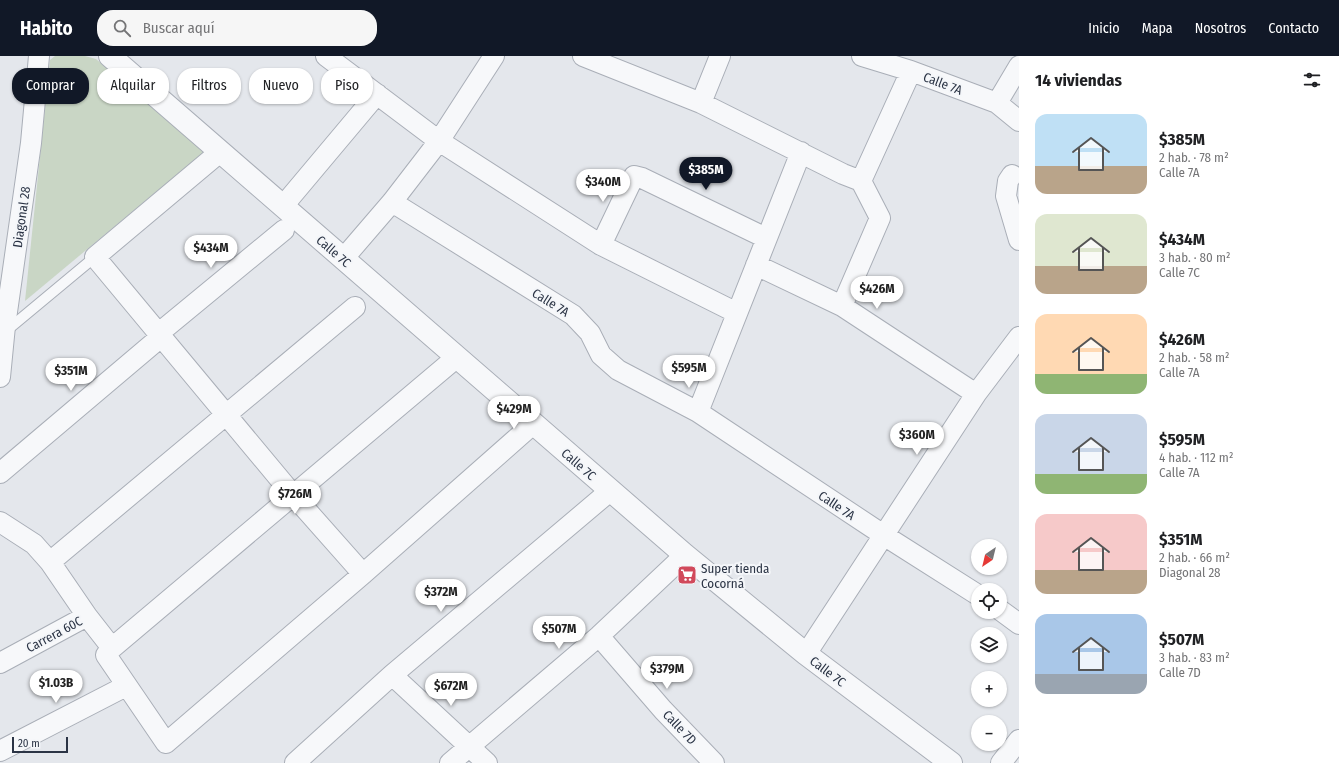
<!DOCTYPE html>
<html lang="es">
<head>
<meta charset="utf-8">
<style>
	:root { --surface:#fff; --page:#f6f6f6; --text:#202124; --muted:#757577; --accent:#111827 }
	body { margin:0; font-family:"Fira Sans Condensed",sans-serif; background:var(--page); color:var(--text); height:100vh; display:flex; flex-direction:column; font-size:15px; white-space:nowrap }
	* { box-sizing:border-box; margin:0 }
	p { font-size:13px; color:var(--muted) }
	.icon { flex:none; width:22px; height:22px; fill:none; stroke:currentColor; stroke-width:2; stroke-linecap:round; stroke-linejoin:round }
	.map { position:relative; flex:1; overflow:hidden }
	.sheet { display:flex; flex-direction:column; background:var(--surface); width:320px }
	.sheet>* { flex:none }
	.top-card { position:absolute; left:12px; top:12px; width:380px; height:36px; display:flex; gap:8px }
	.needle { width:26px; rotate:215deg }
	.fabs { position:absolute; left:971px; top:483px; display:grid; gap:8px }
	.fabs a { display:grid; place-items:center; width:36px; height:36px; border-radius:50%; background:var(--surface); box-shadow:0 1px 3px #0004; font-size:20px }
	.scale { position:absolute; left:12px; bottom:10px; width:56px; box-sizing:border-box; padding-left:4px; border:2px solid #2b3445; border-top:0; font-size:11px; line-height:14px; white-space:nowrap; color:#2b3445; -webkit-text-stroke:3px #f4f6f9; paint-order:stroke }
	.price { position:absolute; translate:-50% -34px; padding:0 9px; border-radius:14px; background:#fff; color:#222; font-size:13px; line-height:26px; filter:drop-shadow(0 1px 2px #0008) }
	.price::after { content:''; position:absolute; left:50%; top:24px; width:12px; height:9px; margin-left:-6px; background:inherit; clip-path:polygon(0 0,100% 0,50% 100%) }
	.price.active { background:var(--accent); color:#fff }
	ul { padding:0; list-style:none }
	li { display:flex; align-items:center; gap:12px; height:100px; padding:0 16px }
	li span { display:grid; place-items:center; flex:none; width:112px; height:80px; border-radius:12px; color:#555 }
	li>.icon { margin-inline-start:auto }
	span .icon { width:48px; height:48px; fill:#fffc; stroke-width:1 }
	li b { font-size:17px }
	h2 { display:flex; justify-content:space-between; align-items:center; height:48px; padding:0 16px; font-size:17px }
	.pill { padding:0 14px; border-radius:16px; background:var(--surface); box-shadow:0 1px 3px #0004; font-size:14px; line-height:36px }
	.pill.active { background:var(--accent); color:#fff }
	header { display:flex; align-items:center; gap:24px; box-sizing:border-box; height:56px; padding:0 20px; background:var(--accent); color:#fff }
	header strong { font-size:19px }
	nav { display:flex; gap:22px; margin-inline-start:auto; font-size:14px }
	.search { width:280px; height:36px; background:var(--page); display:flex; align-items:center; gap:10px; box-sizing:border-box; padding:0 14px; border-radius:16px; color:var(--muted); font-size:15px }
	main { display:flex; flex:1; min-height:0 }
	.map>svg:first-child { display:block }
	.green { fill:#c9d6c5 }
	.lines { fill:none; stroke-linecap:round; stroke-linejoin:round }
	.service-casing { stroke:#a9aeb7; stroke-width:12 }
	.minor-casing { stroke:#a9aeb7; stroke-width:22 }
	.tertiary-casing { stroke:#a9aeb7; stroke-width:24 }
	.service { stroke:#f7f8fa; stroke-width:10 }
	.minor { stroke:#f7f8fa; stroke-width:20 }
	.tertiary { stroke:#f7f8fa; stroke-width:22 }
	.labels { text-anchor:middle; stroke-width:4; stroke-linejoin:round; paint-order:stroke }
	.street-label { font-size:13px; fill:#2b3445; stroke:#f4f6f9 }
	.poi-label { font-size:13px; fill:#2b3445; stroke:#f4f6f9; text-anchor:start }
</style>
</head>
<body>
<header>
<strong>Habito</strong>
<div class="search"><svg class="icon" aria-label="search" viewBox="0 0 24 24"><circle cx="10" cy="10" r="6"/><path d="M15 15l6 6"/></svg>Buscar aquí</div>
<nav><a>Inicio</a><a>Mapa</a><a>Nosotros</a><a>Contacto</a></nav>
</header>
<main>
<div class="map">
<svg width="1019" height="707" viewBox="0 0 1019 707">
	<rect width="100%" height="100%" fill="#e4e7ec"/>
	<path class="green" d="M 55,0 L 85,0 L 96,3 L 205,95 L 25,245 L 50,4 Z"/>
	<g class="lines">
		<g class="service-casing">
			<path id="service" d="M 6,275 L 95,201"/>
		</g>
		<g class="minor-casing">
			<path id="minor" d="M 326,0 L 439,85 L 601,189 L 737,257
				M 583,0 L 701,47 L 843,118 L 861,125 L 880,162 L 842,250
				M 862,0 L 911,15 L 997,47 L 1019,65
				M 701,47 L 720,0
				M 997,47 L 1019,10
				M 220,96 L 95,201 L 293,439 L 363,518
				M 1012,119 L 1008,125 L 1006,140 L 1019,184
				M 861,125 L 911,15
				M 392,146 L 573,259 L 590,277 L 601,299 L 618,314 L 698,356 L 885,480 L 978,539
				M 283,150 L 377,38
				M 601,189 L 634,120 L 642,122 L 766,182
				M 343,203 L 392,146 L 439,85 L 494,0
				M 756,209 L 842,250 L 976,338
				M 159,277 L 284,174
				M 457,301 L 112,592 L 106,599 L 166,687 L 363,518 L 533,368
				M 0,321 L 5,270 L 31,87 L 39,0
				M 698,356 L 801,96
				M 0,417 L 162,280
				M 0,466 L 34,488 L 50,506 L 87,560 L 112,592
				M 50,506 L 355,251
				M 1000,554 L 1019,568
				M 599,580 L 663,654 L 714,707
				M 806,598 L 976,338 L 1019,281
				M 0,607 L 87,560
				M 392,619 L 487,707
				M 0,695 L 126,630
				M 295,707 L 392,619 L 610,435
				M 450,707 L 599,580 L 685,499
				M 1001,707 L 1019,684"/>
		</g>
		<g class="tertiary-casing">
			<path id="tertiary" d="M 110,0 L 685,499 L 806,598 L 951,707"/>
		</g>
		<use href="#service" class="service"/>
		<use href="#minor" class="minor"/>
		<use href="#tertiary" class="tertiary"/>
	</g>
	<defs>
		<g id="supermarket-square" transform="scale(1)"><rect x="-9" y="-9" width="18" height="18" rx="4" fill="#d1495b" stroke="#f4f6f9"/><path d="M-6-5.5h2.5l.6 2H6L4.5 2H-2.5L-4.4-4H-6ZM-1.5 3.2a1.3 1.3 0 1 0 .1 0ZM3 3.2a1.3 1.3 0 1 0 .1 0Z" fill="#fff"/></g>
	</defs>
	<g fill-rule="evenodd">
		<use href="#supermarket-square" x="687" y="519"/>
	</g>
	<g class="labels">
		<g class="street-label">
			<text transform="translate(943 27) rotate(21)" y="5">Calle 7A</text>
			<text transform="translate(21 161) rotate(-82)" y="5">Diagonal 28</text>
			<text transform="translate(334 195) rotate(41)" y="5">Calle 7C</text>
			<text transform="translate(551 246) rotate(32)" y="5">Calle 7A</text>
			<text transform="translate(579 408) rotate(41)" y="5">Calle 7C</text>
			<text transform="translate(837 449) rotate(34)" y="5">Calle 7A</text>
			<text transform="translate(54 578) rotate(-28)" y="5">Carrera 60C</text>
			<text transform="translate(828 615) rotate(37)" y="5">Calle 7C</text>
			<text transform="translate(680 671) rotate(46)" y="5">Calle 7D</text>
		</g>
		<g class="poi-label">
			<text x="701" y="517">Super tienda<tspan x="701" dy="15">Cocorná</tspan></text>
		</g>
	</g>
</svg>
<div class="fabs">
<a><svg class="needle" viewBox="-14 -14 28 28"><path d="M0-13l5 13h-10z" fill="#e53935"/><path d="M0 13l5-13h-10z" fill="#757577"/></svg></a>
<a><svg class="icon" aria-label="locate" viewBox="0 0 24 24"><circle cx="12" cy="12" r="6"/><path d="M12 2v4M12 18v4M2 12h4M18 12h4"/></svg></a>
<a><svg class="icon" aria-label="layers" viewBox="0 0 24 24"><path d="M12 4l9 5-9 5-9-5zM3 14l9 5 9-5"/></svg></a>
<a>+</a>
<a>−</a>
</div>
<div class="scale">20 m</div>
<b class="price active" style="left:706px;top:135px">$385M</b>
<b class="price" style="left:603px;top:147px">$340M</b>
<b class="price" style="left:211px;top:213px">$434M</b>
<b class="price" style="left:877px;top:254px">$426M</b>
<b class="price" style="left:689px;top:333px">$595M</b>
<b class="price" style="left:71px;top:336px">$351M</b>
<b class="price" style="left:514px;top:374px">$429M</b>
<b class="price" style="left:917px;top:400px">$360M</b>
<b class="price" style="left:295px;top:459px">$726M</b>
<b class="price" style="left:441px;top:557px">$372M</b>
<b class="price" style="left:559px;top:594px">$507M</b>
<b class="price" style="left:667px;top:634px">$379M</b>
<b class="price" style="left:56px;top:648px">$1.03B</b>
<b class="price" style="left:451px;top:651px">$672M</b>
<div class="top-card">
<a class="pill active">Comprar</a>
<a class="pill">Alquilar</a>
<a class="pill">Filtros</a>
<a class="pill">Nuevo</a>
<a class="pill">Piso</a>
</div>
</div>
<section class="sheet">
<h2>14 viviendas<svg class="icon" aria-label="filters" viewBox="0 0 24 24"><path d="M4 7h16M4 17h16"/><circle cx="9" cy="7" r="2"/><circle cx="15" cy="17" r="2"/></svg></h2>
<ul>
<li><span style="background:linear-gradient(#bfe0f5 65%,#b9a48a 0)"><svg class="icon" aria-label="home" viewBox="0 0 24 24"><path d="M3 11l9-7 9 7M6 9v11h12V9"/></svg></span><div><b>$385M</b><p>2 hab. · 78 m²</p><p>Calle 7A</p></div></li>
<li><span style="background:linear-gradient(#dfe7d0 65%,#b9a48a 0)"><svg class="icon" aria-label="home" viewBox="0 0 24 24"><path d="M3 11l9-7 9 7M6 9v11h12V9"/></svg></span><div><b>$434M</b><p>3 hab. · 80 m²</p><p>Calle 7C</p></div></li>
<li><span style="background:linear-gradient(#ffd9b3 75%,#8fb573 0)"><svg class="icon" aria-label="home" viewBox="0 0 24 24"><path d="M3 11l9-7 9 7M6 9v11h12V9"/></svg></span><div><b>$426M</b><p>2 hab. · 58 m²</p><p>Calle 7A</p></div></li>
<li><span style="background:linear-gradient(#c9d6e8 75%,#8fb573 0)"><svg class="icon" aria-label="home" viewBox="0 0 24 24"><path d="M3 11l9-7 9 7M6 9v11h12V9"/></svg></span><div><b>$595M</b><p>4 hab. · 112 m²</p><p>Calle 7A</p></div></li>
<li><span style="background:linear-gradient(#f6c9c9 70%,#b9a48a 0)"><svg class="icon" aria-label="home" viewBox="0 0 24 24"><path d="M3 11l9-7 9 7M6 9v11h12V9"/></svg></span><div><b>$351M</b><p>2 hab. · 66 m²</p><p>Diagonal 28</p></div></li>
<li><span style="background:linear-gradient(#a9c7e8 75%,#9aa5b1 0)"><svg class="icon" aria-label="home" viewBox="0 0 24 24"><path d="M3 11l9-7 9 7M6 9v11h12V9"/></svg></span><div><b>$507M</b><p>3 hab. · 83 m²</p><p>Calle 7D</p></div></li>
</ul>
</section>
</main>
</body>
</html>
